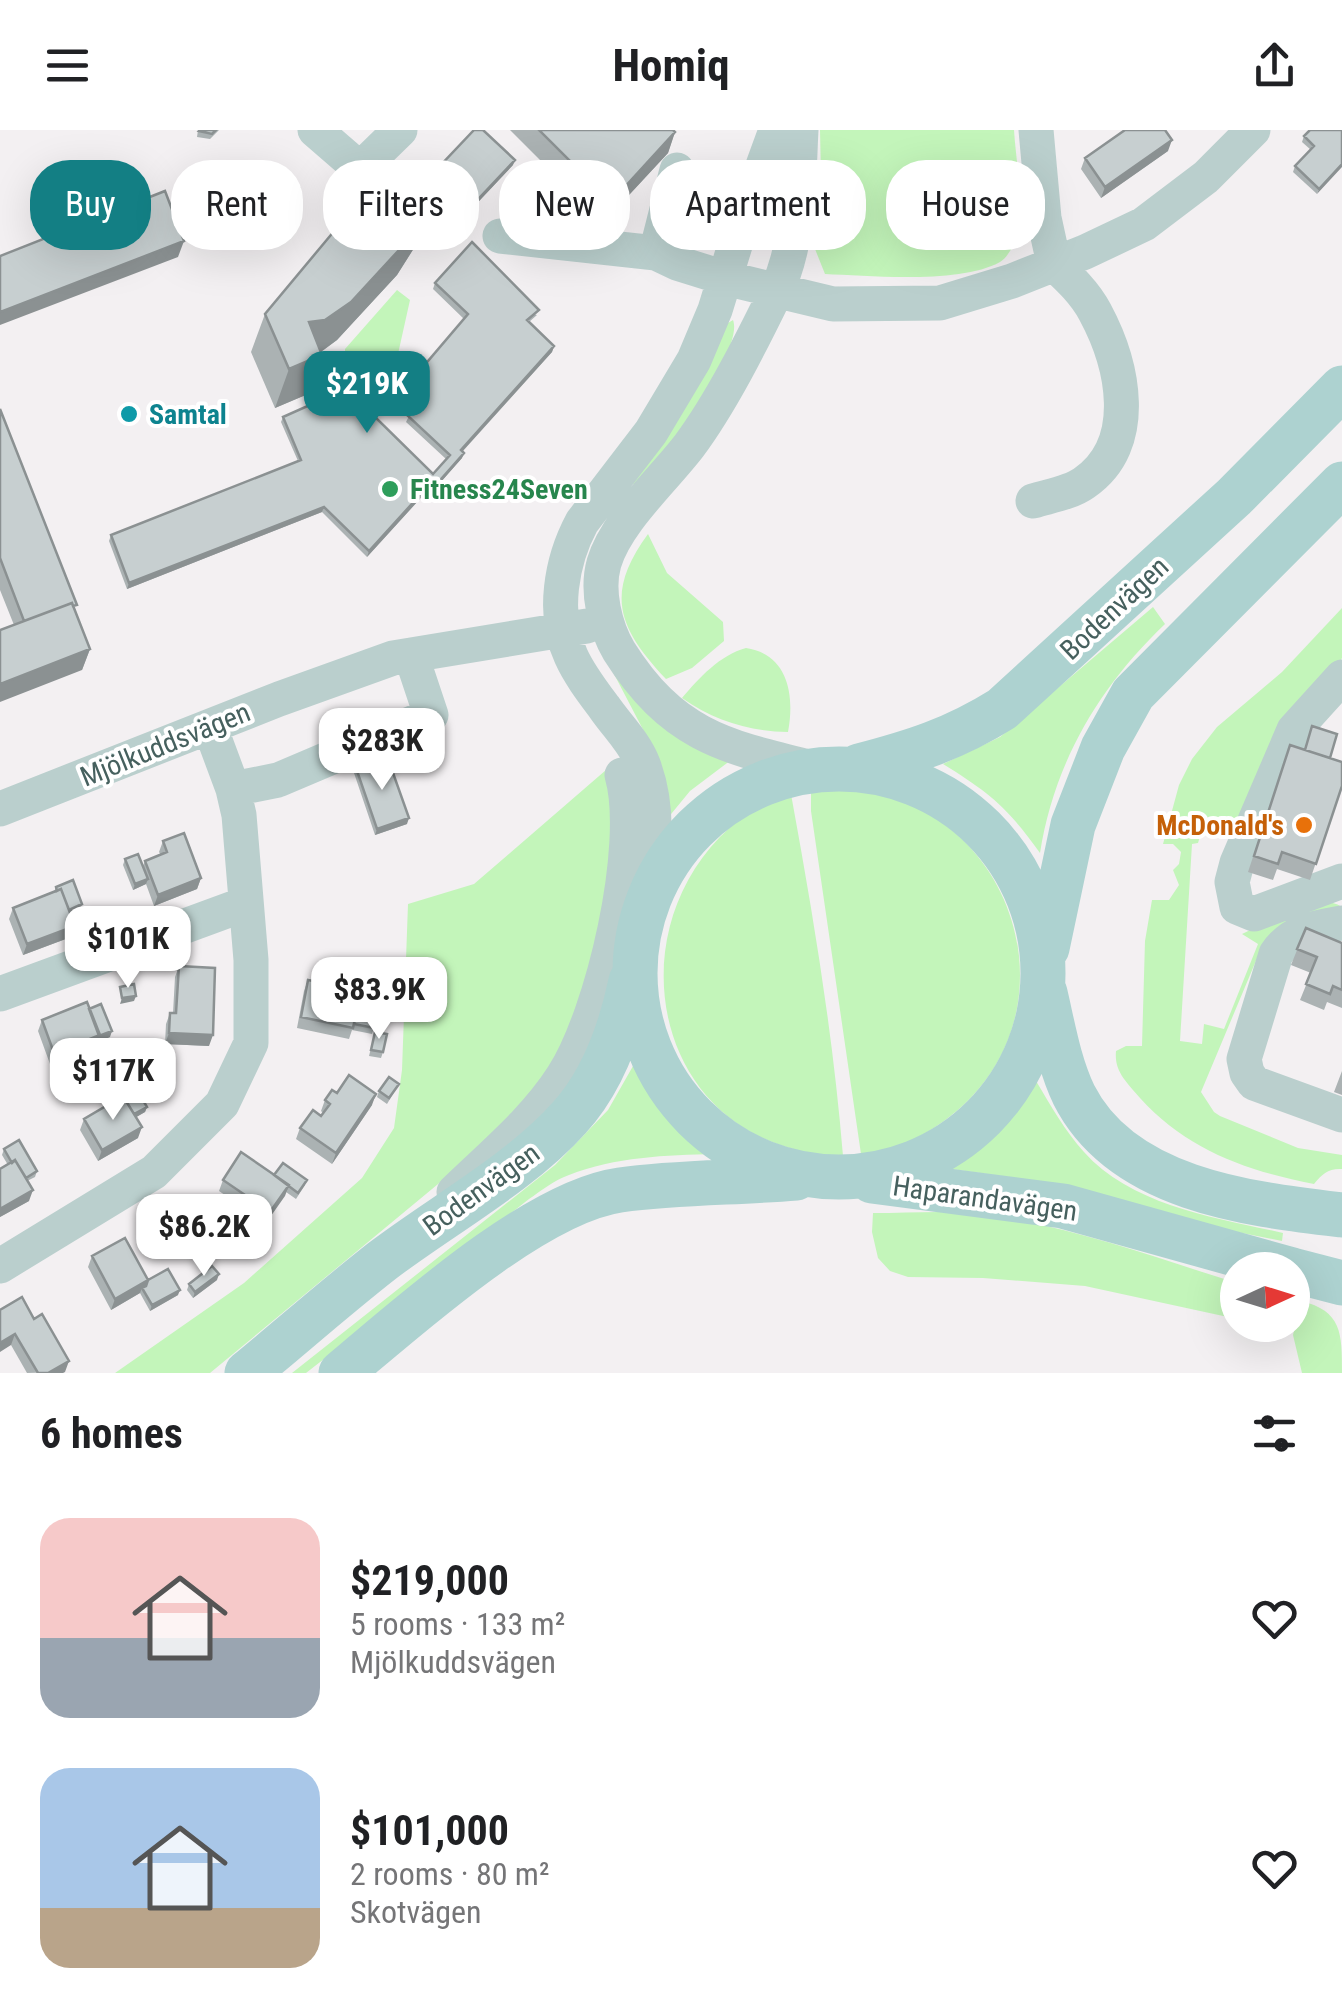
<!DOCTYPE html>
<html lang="en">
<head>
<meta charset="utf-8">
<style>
	:root { --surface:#fff; --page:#f2f2f2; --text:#202124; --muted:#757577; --accent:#137f84 }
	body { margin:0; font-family:"Roboto Condensed",sans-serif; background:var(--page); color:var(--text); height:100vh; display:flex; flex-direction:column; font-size:38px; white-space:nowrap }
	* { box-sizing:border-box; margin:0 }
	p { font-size:32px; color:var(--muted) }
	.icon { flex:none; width:55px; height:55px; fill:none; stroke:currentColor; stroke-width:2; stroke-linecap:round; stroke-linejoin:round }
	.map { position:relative; height:1243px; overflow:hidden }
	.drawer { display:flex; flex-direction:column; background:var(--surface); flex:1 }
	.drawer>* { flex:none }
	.banner { position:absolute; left:30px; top:30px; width:1282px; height:90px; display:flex; gap:20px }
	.needle { width:65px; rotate:86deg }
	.buttons { position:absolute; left:1220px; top:1122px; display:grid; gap:20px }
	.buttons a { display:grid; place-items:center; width:90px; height:90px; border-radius:50%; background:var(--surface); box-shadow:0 10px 40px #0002; font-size:50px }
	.price { position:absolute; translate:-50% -85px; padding:0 22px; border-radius:20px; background:#fff; color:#222; font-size:32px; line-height:65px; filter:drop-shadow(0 2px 5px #0008) }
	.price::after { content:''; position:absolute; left:50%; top:60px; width:30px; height:22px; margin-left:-15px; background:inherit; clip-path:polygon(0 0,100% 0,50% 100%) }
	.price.current { background:var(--accent); color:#fff }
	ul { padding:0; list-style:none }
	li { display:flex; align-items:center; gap:30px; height:250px; padding:0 40px }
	li span { display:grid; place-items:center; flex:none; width:280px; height:200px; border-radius:30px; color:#555 }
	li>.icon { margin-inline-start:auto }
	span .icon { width:120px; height:120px; fill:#fffc; stroke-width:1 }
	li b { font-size:42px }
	h2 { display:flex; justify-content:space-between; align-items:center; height:120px; padding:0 40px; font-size:42px }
	.tag { padding:0 35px; border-radius:40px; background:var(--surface); box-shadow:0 10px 40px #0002; font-size:35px; line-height:90px }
	.tag.current { background:var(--accent); color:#fff }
	header { display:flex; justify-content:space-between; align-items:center; height:130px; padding:0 40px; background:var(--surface); font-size:45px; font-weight:700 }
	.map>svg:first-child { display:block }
	.green { fill:#c3f5ba }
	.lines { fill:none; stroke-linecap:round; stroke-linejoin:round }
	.minor { stroke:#bacfcd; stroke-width:35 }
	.major { stroke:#add2d0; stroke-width:45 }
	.wall { fill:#abb2b3 }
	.shaded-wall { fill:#8b9192 }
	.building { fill:#c7cfd0; stroke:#8b9192; stroke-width:2.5 }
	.culture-dot { fill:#0f9aa8; stroke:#fff; stroke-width:4 }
	.leisure-dot { fill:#2e9e5b; stroke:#fff; stroke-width:4 }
	.food-dot { fill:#e8710a; stroke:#fff; stroke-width:4 }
	.labels { text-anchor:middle; stroke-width:8; stroke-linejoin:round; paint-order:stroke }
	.culture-label { font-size:28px; font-weight:bold; fill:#0d838f; stroke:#fff; text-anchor:start }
	.leisure-label { font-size:28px; font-weight:bold; fill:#27864d; stroke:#fff; text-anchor:start }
	.street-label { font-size:28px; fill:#46605e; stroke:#fff }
	.food-label { font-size:28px; font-weight:bold; fill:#c56008; stroke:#fff; text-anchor:end }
</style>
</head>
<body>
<header><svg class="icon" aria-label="menu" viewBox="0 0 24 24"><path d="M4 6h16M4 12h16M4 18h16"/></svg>Homiq<svg class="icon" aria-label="share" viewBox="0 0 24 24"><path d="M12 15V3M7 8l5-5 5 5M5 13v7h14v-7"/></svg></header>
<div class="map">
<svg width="1342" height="1243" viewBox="0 0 1342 1243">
	<rect width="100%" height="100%" fill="#f3f0f2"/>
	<path class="green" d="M 820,0 L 1014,0 C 1016,33 1025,75 1016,107 C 1014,116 1007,128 1000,132 C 961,154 871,146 825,144 L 813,114 L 821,46 Z
		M 397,160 L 410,170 L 392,251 L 368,254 L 345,235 L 345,219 Z
		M 733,190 C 745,221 659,329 639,358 L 628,350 L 728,193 Z
		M 648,404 L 667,443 L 723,492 L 724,511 L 692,538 L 666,549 C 617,497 605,463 648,404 Z
		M 1153,477 L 1165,494 C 1099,557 1054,633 1040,723 C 1008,678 990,663 943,634 L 1000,607 Z
		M 1342,478 L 1342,528 L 1237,694 L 1208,695 L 1207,704 L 1201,703 L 1198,713 L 1192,714 L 1180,911 L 1202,914 L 1204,894 L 1224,899 L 1258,814 L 1242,804 C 1269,792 1314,759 1342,777 L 1263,814 L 1201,962 L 1214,982 L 1220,986 L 1298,1018 L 1342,1025 L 1342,1039 C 1329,1038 1322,1044 1314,1054 C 1247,1041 1187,1020 1140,968 C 1127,952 1114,942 1116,921 L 1126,916 L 1142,916 L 1145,811 L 1152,770 L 1169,770 L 1179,755 L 1173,740 L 1179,734 L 1181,722 L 1173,714 L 1163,714 L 1179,655 L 1192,629 L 1217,597 L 1282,542 Z
		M 746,518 C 788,524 795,565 788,602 C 748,601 715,591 682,568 C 699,548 720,525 746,518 Z
		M 614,544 L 739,624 L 690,661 L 667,689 L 661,634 Z
		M 606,640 L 618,702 L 584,874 L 540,960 L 496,1006 L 210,1243 L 115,1243 L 244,1153 L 362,1048 L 394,998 L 402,940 L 408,774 L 474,754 Z
		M 841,655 L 857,656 L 858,659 C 1021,682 1081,892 944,991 C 919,1009 891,1022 861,1024 L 811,681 L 811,661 L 831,660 Z
		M 791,664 C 813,784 833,904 843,1026 C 637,1021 601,758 774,667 L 775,670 Z
		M 637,929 L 659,967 L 715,1024 C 666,1025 615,1027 569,1045 C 554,1050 541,1061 529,1069 L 306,1243 L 292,1243 L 555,1035 L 608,980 Z
		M 1036,951 C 1051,976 1065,1001 1084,1022 C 1132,1076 1217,1088 1283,1103 L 1282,1111 L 1202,1095 L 1067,1055 L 951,1039 C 986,1014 1012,987 1036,951 Z
		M 873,1083 C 909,1083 947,1080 982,1084 C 1070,1096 1153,1127 1237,1153 L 1237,1189 L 1085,1156 L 983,1148 L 908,1147 L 890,1141 L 878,1128 L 872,1102 Z
		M 1301,1171 C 1342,1181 1342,1203 1342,1243 L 1302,1243 L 1293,1205 Z"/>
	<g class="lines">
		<path class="minor" d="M 315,0 L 360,39 L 400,0
			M 801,0 C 798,55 800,113 775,164 C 751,213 721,273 689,316 C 663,350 616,392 604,433 C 596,461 605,497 619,521 C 674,608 727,617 821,640
			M 1036,0 L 1044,88 L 1054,134
			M 500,106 L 656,123 L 677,133 L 725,148 L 833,174 L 940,173 L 1012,151 L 1085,122 L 1144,94 L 1206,47 L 1253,0
			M 656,123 L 677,40
			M 1033,371 C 1049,366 1070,363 1084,353 C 1141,314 1123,234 1095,182 C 1085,163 1069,148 1054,134
			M 1342,547 L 1294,600 L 1237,733 L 1232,752 L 1237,777 L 1254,784 L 1342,751
			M 233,659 L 278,650 L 431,585 L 411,525
			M 0,679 L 279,569 L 393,528 L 587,496
			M 1342,793 C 1315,798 1292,800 1276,824 L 1244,929 L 1247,943 L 1254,953 L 1342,985
			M 640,800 C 651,744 664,689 643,634 C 635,613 617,596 604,577 C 592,561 579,544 571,526 C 552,484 561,431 582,392 L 651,302 L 694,230 L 715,180 L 741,96 L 776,0
			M 0,864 L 245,774
			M 454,1062 C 491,1026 535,990 563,946 C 603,884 642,715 622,645
			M 0,1136 L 154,1042 L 222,974 L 251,913 L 251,830 L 239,685 L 233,659 L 210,597"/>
		<path class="major" d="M 859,636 C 913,622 954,609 1002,579 L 1234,367 L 1342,258
			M635 843a204 204 0 1 1 408 0a204 204 0 1 1-408 0Z
			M 1047,818 L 1073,695 L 1103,618 L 1133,564 L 1342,354
			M 1045,863 C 1053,897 1059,934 1074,965 C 1122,1060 1249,1074 1342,1085
			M 872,1051 L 1063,1076 L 1292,1140
			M 1292,1140 L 1342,1153
			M 247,1243 C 292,1206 336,1167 382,1131 C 441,1086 520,1043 569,988 C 603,951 621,899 631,851
			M 341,1243 C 408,1187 535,1072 620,1060 C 678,1052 738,1053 796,1048"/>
	</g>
	<path class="wall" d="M 198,0 L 219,0 L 210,9 L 197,7 Z
		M 510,0 L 673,0 L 675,2 L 668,23 L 603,93 Z
		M 1342,0 L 1317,64 L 1293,42 L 1295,36 L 1311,20 L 1302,12 L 1304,6 Z
		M 1168,21 L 1101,68 L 1081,39 L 1085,28 Z
		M 513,35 L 448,104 L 428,86 L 421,107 L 397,145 L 337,210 L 321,222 L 308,264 L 275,278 L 251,222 L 265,184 L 421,56 Z
		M 258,52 L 296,83 L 292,94 L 250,88 L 254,63 Z
		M 435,153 L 537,185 L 529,192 L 554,216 L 552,222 L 463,321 L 462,328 L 432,362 L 428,360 L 367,427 L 322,382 L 127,459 L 109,411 L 111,405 L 298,331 L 281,292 L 283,287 L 433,344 L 446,329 L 406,292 L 411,282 L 398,269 L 400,264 L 464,189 L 433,159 Z
		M 0,279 L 90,519 L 82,540 L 14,495 L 0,460 Z
		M 1290,615 L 1330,628 L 1342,656 L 1310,750 L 1277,739 L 1273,750 L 1248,742 Z
		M 356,638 L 407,694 L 375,705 L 354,643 Z
		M 163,711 L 201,748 L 197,759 L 154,776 L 146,754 L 133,760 L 123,735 L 125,729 L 143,736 L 145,731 L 161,725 L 159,722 Z
		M 56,757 L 80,780 L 70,784 L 71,807 L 23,825 L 9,789 L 13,778 L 54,762 Z
		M 1306,798 L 1342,813 L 1342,878 L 1327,872 L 1324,880 L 1300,870 L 1311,843 L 1291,835 Z
		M 179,836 L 209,916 L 165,914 L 166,894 L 170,883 L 173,883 L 175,847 Z
		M 308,850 L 374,898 L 372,904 L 352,900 L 349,909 L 297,898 L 304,861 Z
		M 89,879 L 110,907 L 97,912 L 96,916 L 50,934 L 38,901 L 42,890 Z
		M 375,902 L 383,922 L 381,928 L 369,926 Z
		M 1342,941 L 1342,965 L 1334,962 Z
		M 399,954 L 387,974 L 377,967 L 379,961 Z
		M 117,963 L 147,977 L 145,982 L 136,987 L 138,1008 L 98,1031 L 80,1000 L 84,989 L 116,970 L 115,968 Z
		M 337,963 L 372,975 L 332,1034 L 296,1009 L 300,998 L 321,986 L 323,983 L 321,981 L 325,970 Z
		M 4,1019 L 37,1041 L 35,1047 L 27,1051 L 29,1071 L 0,1087 L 0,1039 L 8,1035 L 2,1025 Z
		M 274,1045 L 305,1055 L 296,1069 L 286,1062 L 266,1093 L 219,1061 L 223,1050 Z
		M 92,1126 L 148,1150 L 178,1165 L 150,1181 L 140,1163 L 111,1180 L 88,1137 Z
		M 217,1150 L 193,1168 L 187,1160 L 189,1154 Z
		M 0,1180 L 34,1189 L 65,1242 L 27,1243 L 11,1215 Z"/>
	<path class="shaded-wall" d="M 675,2 L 668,23 L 603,93 L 611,72 Z
		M 1172,10 L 1168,21 L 1101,68 L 1105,57 Z
		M 515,30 L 513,35 L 448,104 L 450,99 Z
		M 1342,34 L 1342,37 L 1317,64 L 1319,59 Z
		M 435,68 L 421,107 L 397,145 L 337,210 L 311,229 L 309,192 Z
		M 184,111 L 178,127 L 0,195 L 0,182 Z
		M 554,216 L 552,222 L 459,325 L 461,320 Z
		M 322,225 L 308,264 L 275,278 L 289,239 Z
		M 464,323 L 462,328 L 432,362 L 434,357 Z
		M 430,354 L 428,360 L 367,427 L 369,421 Z
		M 324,377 L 322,382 L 127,459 L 129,453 Z
		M 90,519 L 82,540 L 0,572 L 0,554 Z
		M 409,688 L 407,694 L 375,705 L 377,699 Z
		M 201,748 L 197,759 L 154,776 L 158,765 Z
		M 148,749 L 146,754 L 133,760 L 135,754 Z
		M 82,774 L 80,780 L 63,786 L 65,781 Z
		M 75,796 L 71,807 L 23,825 L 27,814 Z
		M 136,866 L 134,871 L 120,874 L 122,868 Z
		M 112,901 L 110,907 L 97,912 L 96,916 L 50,934 L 54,923 Z
		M 169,903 L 213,905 L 209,916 L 165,914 Z
		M 376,964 L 372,975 L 332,1034 L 336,1023 Z
		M 147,977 L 145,982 L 128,992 L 130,986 Z
		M 142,997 L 138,1008 L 98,1031 L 102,1020 Z
		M 289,1055 L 285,1066 L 266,1093 L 270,1082 Z
		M 33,1060 L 29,1071 L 0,1087 L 0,1079 Z
		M 219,1144 L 217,1150 L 193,1168 L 195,1162 Z
		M 148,1150 L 144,1161 L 142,1158 L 140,1163 L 111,1180 L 115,1169 Z
		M 180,1160 L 178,1165 L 150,1181 L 152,1175 Z
		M 15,1204 L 11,1215 L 0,1222 L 0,1213 Z
		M 69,1231 L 65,1242 L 63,1243 L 48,1243 Z"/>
	<path class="building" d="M 200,0 L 216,0 L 212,4 L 199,1 Z
		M 474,0 L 483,0 L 515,30 L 450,99 L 430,80 L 435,68 L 421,56 Z
		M 539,0 L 673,0 L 675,2 L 611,72 Z
		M 1125,0 L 1165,0 L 1172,10 L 1105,57 L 1085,28 Z
		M 1310,0 L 1342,0 L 1342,34 L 1319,59 L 1295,36 L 1314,16 L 1304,6 Z
		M 404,40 L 435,68 L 411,107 L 351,172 L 325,190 L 309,192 L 322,225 L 289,239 L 265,184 L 345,88 L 382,52 Z
		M 258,52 L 299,58 L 296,83 L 254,77 Z
		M 165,61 L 184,111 L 0,182 L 0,126 Z
		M 472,112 L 539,180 L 527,190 L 554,216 L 461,320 L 464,323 L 434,357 L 430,354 L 369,421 L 324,377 L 129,453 L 111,405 L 301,330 L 283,287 L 332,265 L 367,279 L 433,344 L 450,325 L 408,286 L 415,278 L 400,264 L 468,184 L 435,153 Z
		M 0,279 L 77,475 L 73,476 L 72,473 L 24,491 L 0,428 Z
		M 72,473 L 90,519 L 0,554 L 0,500 Z
		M 1312,596 L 1337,604 L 1330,628 L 1305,620 Z
		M 1290,615 L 1342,632 L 1342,656 L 1316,734 L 1282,722 L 1278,734 L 1254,726 Z
		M 387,626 L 409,688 L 377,699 L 356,638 Z
		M 184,703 L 201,748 L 158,765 L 145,731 L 167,722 L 163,711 Z
		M 138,724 L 148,749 L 135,754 L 125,729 Z
		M 73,750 L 82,774 L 69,780 L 61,759 L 57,761 L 56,757 Z
		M 61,759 L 75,796 L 27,814 L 13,778 Z
		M 1306,798 L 1342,813 L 1342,860 L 1333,856 L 1330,864 L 1306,854 L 1317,827 L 1297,819 Z
		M 179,836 L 215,838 L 213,905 L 169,903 L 170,883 L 176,883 Z
		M 308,850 L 361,860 L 353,898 L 301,887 Z
		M 134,854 L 136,866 L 122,868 L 120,857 Z
		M 360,859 L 381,863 L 374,898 L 354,894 L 361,860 Z
		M 87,872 L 100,905 L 54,923 L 42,890 Z
		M 101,874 L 112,901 L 99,906 L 89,879 Z
		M 375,902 L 387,904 L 383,922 L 371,920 Z
		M 349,945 L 376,964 L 336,1023 L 300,998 L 313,980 L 321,986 L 330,974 L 325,970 L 332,960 L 337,963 Z
		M 389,947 L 399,954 L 389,968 L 379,961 Z
		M 133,953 L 147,977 L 134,984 L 123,966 L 120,968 L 117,963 Z
		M 123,966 L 142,997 L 102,1020 L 84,989 Z
		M 19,1010 L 37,1041 L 26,1048 L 15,1030 L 12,1033 L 4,1019 Z
		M 241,1022 L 289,1055 L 270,1082 L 223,1050 Z
		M 15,1030 L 33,1060 L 0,1079 L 0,1039 Z
		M 283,1033 L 307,1050 L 298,1063 L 274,1045 Z
		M 125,1108 L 148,1150 L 115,1169 L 92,1126 Z
		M 212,1136 L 219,1144 L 195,1162 L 189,1154 Z
		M 168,1139 L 180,1160 L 152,1175 L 142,1158 L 146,1156 L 148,1150 Z
		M 22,1167 L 34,1189 L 42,1184 L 69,1231 L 48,1243 L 38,1243 L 15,1204 L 0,1213 L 0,1180 Z"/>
	<circle class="culture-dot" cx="129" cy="284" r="10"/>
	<circle class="leisure-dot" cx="390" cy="359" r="10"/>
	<circle class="food-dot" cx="1304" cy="695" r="10"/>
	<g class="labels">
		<g class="culture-label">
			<text x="149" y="294">Samtal</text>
		</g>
		<g class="leisure-label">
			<text x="410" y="369">Fitness24Seven</text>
		</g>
		<g class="street-label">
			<text transform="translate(1114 478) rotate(-43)" y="10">Bodenvägen</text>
			<text transform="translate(165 614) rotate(-22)" y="10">Mjölkuddsvägen</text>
			<text transform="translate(481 1059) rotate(-36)" y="10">Bodenvägen</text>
			<text transform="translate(985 1068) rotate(8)" y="10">Haparandavägen</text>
		</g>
		<g class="food-label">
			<text x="1284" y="705">McDonald's</text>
		</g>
	</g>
</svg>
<div class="buttons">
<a><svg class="needle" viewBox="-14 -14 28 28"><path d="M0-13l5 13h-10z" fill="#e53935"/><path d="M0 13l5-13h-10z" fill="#757577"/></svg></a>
</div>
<b class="price current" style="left:367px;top:306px">$219K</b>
<b class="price" style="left:382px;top:663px">$283K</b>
<b class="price" style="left:128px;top:861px">$101K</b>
<b class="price" style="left:379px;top:912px">$83.9K</b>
<b class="price" style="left:113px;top:993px">$117K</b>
<b class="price" style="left:204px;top:1149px">$86.2K</b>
<div class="banner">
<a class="tag current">Buy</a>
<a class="tag">Rent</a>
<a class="tag">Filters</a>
<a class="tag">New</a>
<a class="tag">Apartment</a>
<a class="tag">House</a>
</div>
</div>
<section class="drawer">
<h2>6 homes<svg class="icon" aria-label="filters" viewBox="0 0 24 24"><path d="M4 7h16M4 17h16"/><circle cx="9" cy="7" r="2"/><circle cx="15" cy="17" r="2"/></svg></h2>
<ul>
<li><span style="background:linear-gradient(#f6c9c9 60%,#9aa5b1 0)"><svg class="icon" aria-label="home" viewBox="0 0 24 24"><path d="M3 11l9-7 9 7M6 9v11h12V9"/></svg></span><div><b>$219,000</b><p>5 rooms · 133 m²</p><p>Mjölkuddsvägen</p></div><svg class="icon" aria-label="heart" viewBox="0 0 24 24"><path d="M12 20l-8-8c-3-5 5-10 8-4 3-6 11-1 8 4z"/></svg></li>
<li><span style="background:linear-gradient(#a9c7e8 70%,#b9a48a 0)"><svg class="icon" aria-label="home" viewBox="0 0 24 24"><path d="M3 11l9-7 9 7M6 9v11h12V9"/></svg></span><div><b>$101,000</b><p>2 rooms · 80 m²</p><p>Skotvägen</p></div><svg class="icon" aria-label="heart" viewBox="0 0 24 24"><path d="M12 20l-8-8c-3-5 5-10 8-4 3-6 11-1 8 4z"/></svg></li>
</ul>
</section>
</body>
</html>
